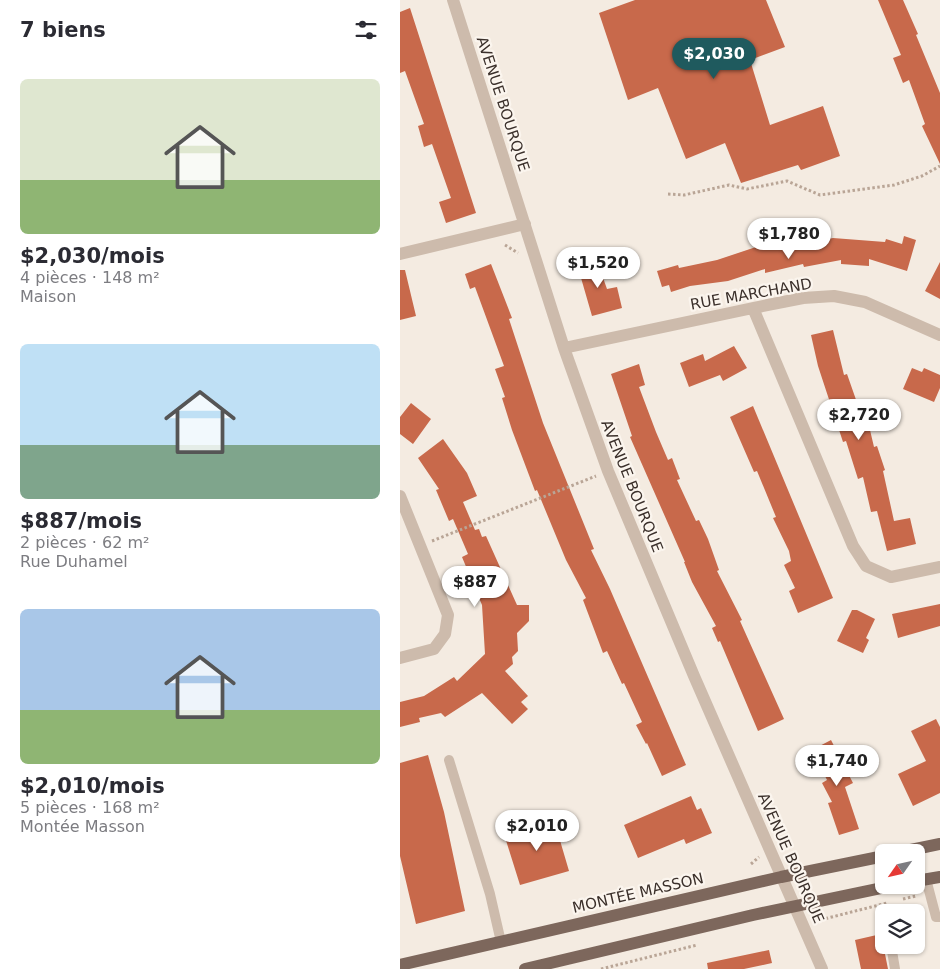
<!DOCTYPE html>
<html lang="fr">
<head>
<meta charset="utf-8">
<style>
	:root { --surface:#fff; --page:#f7f7f7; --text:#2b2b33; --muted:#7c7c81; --accent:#1f5a5e }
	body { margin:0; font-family:"DejaVu Sans",sans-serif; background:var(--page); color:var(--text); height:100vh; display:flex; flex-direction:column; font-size:19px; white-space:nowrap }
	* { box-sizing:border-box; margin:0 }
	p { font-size:16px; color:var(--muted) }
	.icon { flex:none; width:28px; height:28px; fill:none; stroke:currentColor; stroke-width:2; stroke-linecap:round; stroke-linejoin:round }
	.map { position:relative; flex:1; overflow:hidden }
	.sheet { display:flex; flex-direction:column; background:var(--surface); width:400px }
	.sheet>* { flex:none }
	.needle { width:32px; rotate:236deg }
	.tools { position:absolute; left:475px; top:844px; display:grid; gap:10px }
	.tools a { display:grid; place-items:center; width:50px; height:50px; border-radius:8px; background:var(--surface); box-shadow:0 1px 4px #0004; font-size:25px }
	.price { position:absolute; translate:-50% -42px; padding:0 11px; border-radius:18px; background:#fff; color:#222; font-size:16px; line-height:32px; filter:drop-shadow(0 1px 2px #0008) }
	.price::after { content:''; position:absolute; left:50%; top:30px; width:15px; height:11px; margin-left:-8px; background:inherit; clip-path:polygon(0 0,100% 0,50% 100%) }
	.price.current { background:var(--accent); color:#fff }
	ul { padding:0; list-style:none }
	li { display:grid; align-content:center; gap:10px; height:265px; padding:0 20px }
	li span { display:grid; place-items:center; height:155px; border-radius:8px; color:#555 }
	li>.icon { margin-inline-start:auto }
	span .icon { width:90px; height:90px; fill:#fffc; stroke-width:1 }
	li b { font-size:21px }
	h2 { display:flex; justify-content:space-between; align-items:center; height:60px; padding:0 20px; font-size:21px }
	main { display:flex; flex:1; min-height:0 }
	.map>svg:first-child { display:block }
	.building { fill:#c8694b }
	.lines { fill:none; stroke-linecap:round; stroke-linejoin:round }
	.path { stroke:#b9a596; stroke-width:3; stroke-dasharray:2.5 2.5; stroke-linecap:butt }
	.service { stroke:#cdbbac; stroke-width:10 }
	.minor { stroke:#cdbbac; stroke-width:12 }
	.primary { stroke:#7d675c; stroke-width:12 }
	.labels { text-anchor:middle; stroke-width:4.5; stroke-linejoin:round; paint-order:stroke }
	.street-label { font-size:15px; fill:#3b302b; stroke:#fbf5ee }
</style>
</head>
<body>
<main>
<section class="sheet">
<h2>7 biens<svg class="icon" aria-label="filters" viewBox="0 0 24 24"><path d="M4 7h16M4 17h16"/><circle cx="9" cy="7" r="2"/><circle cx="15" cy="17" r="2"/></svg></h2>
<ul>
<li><span style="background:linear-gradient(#dfe7d0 65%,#8fb573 0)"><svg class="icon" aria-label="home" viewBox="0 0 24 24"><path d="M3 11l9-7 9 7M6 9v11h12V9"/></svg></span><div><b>$2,030/mois</b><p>4 pièces · 148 m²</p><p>Maison</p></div></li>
<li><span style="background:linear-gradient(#bfe0f5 65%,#7fa58c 0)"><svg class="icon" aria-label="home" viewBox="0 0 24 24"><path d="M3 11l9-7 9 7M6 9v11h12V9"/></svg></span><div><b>$887/mois</b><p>2 pièces · 62 m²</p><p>Rue Duhamel</p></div></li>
<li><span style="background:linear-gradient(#a9c7e8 65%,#8fb573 0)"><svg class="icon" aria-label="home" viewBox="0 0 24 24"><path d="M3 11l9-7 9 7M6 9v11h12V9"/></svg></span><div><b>$2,010/mois</b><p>5 pièces · 168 m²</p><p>Montée Masson</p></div></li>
</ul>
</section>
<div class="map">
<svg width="540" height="969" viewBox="0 0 540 969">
	<rect width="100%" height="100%" fill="#f4ebe1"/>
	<path class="building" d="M 235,0 L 366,0 L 385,47 L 350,60 L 370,125 L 423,106 L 440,156 L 401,170 L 398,165 L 341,183 L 325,143 L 286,159 L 258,88 L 228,100 L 199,13 Z
		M 478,0 L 503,0 L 518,34 L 516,35 L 540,93 L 540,164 L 522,126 L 525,124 L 509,80 L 503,83 L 493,58 L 501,55 Z
		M 10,8 L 76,213 L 46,223 L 39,202 L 51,198 L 32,144 L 24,147 L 18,126 L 24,124 L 5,71 L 0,73 L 0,12 Z
		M 504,236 L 516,240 L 507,271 L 469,259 L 469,266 L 441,264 L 441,260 L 404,267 L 403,264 L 365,273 L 365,269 L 328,281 L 290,286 L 271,292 L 269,285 L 262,287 L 257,271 L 278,265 L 279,268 L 317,260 L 359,246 L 359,244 L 382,239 L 384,248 L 433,238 L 485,242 L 486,239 L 502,244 Z
		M 196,258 L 207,289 L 217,287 L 222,308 L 192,316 L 177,264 Z
		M 540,262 L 540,299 L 525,291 Z
		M 91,264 L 112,318 L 109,319 L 143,423 L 194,549 L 191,550 L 210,589 L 286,765 L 262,776 L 247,743 L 246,744 L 236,725 L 242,722 L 224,683 L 222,684 L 207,651 L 203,653 L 183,600 L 186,598 L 166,560 L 137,490 L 135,491 L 112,430 L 102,398 L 105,397 L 95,369 L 104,366 L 75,287 L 70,289 L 65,274 Z
		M 0,270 L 5,270 L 16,316 L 0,320 Z
		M 433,330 L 444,375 L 447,374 L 461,414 L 466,413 L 474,447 L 477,446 L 485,470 L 483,471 L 494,521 L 510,518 L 516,544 L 487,551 L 477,511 L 471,512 L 463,477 L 458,479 L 446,441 L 443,442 L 418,366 L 411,335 Z
		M 334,346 L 347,368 L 323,381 L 320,375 L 289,387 L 280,363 L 303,354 L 305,361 Z
		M 239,364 L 245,385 L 239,387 L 256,432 L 268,460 L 272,458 L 280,479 L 277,480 L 296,521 L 299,520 L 308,539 L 319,570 L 317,571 L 342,620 L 340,621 L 384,719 L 358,731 L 320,641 L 318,642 L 312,628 L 316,626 L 292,582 L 284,562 L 285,562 L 230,437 L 232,436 L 211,374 Z
		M 512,368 L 522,372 L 524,368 L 540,375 L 540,388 L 534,402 L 503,389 Z
		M 11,403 L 31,419 L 13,444 L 0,434 L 0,417 Z
		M 353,406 L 433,598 L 398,613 L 389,591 L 395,588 L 384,565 L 391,561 L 389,551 L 373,518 L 376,517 L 357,471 L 354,472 L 330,417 Z
		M 43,439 L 67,473 L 77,496 L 63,502 L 75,530 L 79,529 L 82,537 L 86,536 L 117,605 L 129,605 L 129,621 L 117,633 L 118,651 L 112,657 L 113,664 L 105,671 L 128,696 L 121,702 L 128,709 L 112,724 L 82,693 L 45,717 L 41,713 L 19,718 L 20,722 L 0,727 L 0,702 L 24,696 L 54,677 L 57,681 L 85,654 L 82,605 L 62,557 L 68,554 L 53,519 L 49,521 L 36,490 L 39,489 L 18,458 Z
		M 540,604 L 540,626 L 498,638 L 492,614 Z
		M 452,610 L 457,610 L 475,619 L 466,638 L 469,640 L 463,653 L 437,641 Z
		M 536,719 L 540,727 L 540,793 L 513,806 L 498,774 L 526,761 L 511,731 Z
		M 431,740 L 453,783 L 445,787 L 459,829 L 439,835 L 428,803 L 432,802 L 422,783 L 427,780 L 412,750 Z
		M 28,755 L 44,812 L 65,911 L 16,924 L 0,856 L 0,763 Z
		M 291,796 L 297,810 L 301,808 L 312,833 L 286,844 L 284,839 L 238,858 L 224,825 Z
		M 154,820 L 169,871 L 120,885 L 104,834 Z
		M 481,934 L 488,969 L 461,969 L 455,940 Z
		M 369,950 L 372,963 L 344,969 L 308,969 L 307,963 Z"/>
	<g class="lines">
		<path class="path" d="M 268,194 L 284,195 L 329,185 L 347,189 L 387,181 L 420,195 L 494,185 L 522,176 L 540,166
			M 105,245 L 118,253
			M 32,541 L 196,476
			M 351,864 L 359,857
			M 503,899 L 516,896
			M 416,921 L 487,903
			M 201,969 L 297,945"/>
		<path class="service" d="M 49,760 L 90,894 L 101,942
			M 526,879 L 536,917 L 540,917
			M 516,922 L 520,921
			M 491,945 L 495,969"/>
		<path class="minor" d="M 53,0 L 164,348 L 208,471 L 294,676 L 422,969
			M 0,254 L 125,224
			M 353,308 L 453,546 L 466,566 L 491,577 L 540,567
			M 164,348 L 353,308 L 403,298 L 434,296 L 465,302 L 540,335
			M 0,496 L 48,615 L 45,634 L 34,649 L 0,658"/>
		<path class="primary" d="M 501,852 L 540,844
			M 516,881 L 540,877
			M 0,965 L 381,877 L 484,856
			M 125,969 L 353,915 L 496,885"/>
	</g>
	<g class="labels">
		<g class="street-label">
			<text transform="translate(103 104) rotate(72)" y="5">AVENUE BOURQUE</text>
			<text transform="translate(351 294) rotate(-10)" y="5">RUE MARCHAND</text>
			<text transform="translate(232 486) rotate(68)" y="5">AVENUE BOURQUE</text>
			<text transform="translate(391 858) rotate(66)" y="5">AVENUE BOURQUE</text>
			<text transform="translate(238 893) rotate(-13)" y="5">MONTÉE MASSON</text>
		</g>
	</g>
</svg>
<div class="tools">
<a><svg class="needle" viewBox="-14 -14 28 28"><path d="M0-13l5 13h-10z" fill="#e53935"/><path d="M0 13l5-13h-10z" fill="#7c7c81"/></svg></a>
<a><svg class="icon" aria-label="layers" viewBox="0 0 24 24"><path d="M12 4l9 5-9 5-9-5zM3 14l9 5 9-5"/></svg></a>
</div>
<b class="price current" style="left:314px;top:80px">$2,030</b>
<b class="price" style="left:389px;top:260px">$1,780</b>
<b class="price" style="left:198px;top:289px">$1,520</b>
<b class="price" style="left:459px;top:441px">$2,720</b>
<b class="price" style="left:75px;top:608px">$887</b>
<b class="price" style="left:437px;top:787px">$1,740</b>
<b class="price" style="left:137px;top:852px">$2,010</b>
</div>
</main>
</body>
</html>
